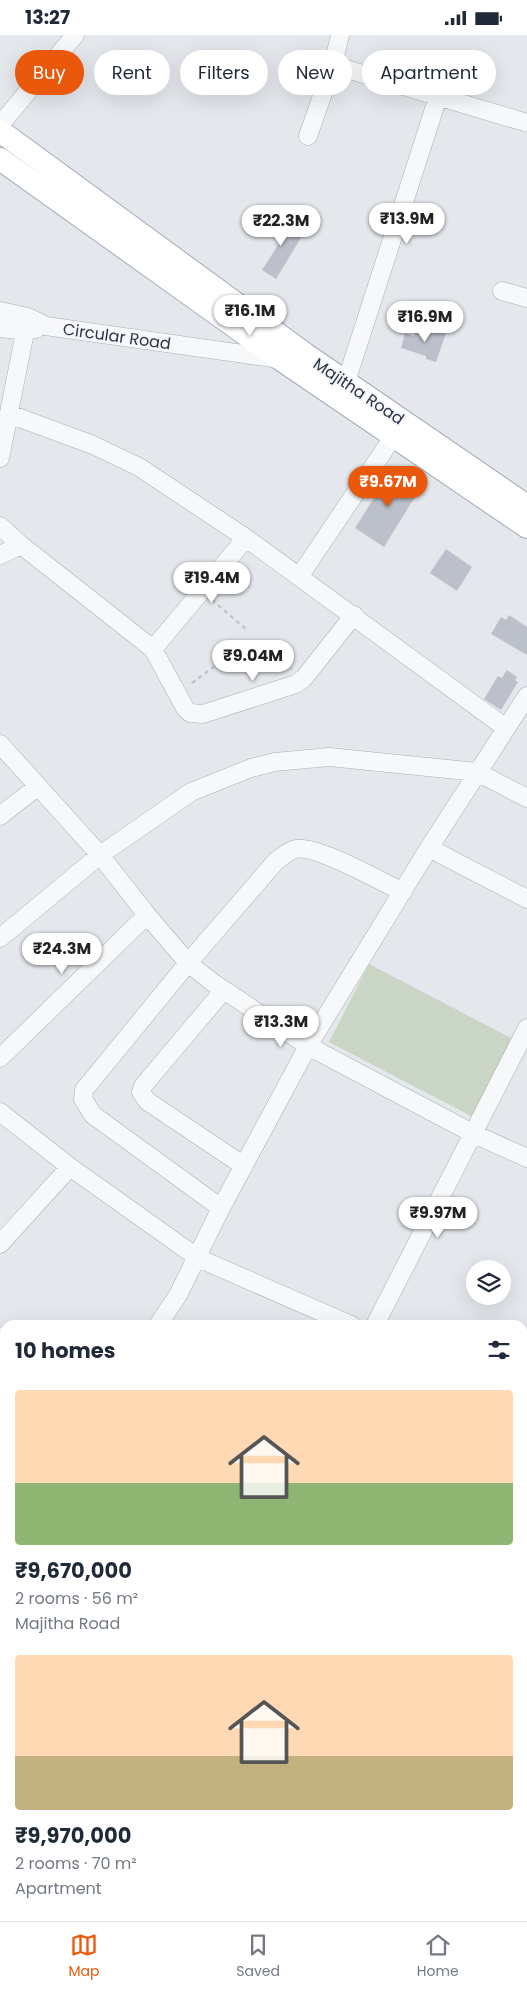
<!DOCTYPE html>
<html lang="en">
<head>
<meta charset="utf-8">
<style>
	:root { --surface:#fff; --page:#f6f6f7; --text:#1f2937; --muted:#747a83; --line:#e0e1e3; --accent:#ea580c }
	body { margin:0; font-family:Poppins,sans-serif; background:var(--page); color:var(--text); height:100vh; display:flex; flex-direction:column; font-size:19px; white-space:nowrap }
	* { box-sizing:border-box; margin:0 }
	p { font-size:16px; color:var(--muted) }
	.icon { flex:none; width:28px; height:28px; fill:none; stroke:currentColor; stroke-width:2; stroke-linecap:round; stroke-linejoin:round }
	.map { position:relative; flex:1; overflow:hidden }
	.sheet { position:absolute; left:0px; top:1285px; width:528px; height:601px; display:flex; flex-direction:column; background:var(--surface); border-radius:15px 15px 0 0; box-shadow:0 5px 20px #0002 }
	.sheet>* { flex:none }
	.guide { position:absolute; left:15px; top:15px; width:498px; height:45px; display:flex; gap:10px }
	.controls { position:absolute; left:466px; top:1225px; display:grid; gap:10px }
	.controls a { display:grid; place-items:center; width:45px; height:45px; border-radius:50%; background:var(--surface); box-shadow:0 5px 20px #0002; font-size:25px }
	.price { position:absolute; translate:-50% -42px; padding:0 11px; border-radius:18px; background:#fff; color:#222; font-size:16px; line-height:32px; filter:drop-shadow(0 1px 2px #0008) }
	.price::after { content:''; position:absolute; left:50%; top:30px; width:15px; height:11px; margin-left:-8px; background:inherit; clip-path:polygon(0 0,100% 0,50% 100%) }
	.price.on { background:var(--accent); color:#fff }
	ul { padding:0; list-style:none }
	li { display:grid; align-content:center; gap:10px; height:265px; padding:0 15px }
	li span { display:grid; place-items:center; height:155px; border-radius:5px; color:#555 }
	li>.icon { margin-inline-start:auto }
	span .icon { width:90px; height:90px; fill:#fffc; stroke-width:1 }
	li b { font-size:21px }
	h2 { display:flex; justify-content:space-between; align-items:center; height:60px; padding:0 15px; font-size:21px }
	.tag { padding:0 18px; border-radius:22px; background:var(--surface); box-shadow:0 5px 20px #0002; font-size:18px; line-height:45px }
	.tag.on { background:var(--accent); color:#fff }
	.status { display:flex; justify-content:space-between; align-items:center; height:35px; padding:0 25px; background:var(--surface); direction:ltr }
	.status svg { height:14px; fill:currentColor }
	.dock { display:flex; justify-content:space-around; align-items:center; height:70px; border-top:1px solid var(--line); background:var(--surface); font-size:14px; color:var(--muted) }
	.dock a { display:grid; justify-items:center; gap:2px }
	.dock .on { color:var(--accent) }
	.map>svg:first-child { display:block }
	.green { fill:#c9d6c5 }
	.building { fill:#bbc0ca }
	.lines { fill:none; stroke-linecap:round; stroke-linejoin:round }
	.minor-casing { stroke:#a9aeb7; stroke-width:19 }
	.major-casing { stroke:#a3abb8; stroke-width:24 }
	.path { stroke:#c2c5cb; stroke-width:2.5; stroke-dasharray:4 4; stroke-linecap:butt }
	.minor { stroke:#f7f8fa; stroke-width:18 }
	.major { stroke:#fff; stroke-width:22 }
	.labels { text-anchor:middle; stroke-width:4; stroke-linejoin:round; paint-order:stroke }
	.street-label { font-size:16px; fill:#2b3445; stroke:#f4f6f9 }
</style>
</head>
<body>
<div class="status"><b>13:27</b><svg viewBox="0 0 49 12"><path d="M0 12V9h3v3zM5 12V6h3v6zM10 12V3h3v9zM15 12V0h3v12zM26 1h20v11H26zM47 4h2v5h-2z"/></svg></div>
<div class="map">
<svg width="527" height="1886" viewBox="0 0 527 1886">
	<rect width="100%" height="100%" fill="#e4e7ec"/>
	<path class="green" d="M 369,929 L 515,1005 L 475,1083 L 329,1007 Z
		M 527,1675 L 527,1886 L 403,1886 L 406,1881 L 522,1881 L 522,1682 Z"/>
	<path class="building" d="M 276,181 L 302,201 L 276,244 L 262,235 L 282,204 L 268,193 Z
		M 417,290 L 446,298 L 436,327 L 426,324 L 426,321 L 401,313 L 405,298 L 414,301 Z
		M 393,433 L 421,452 L 384,512 L 355,493 Z
		M 446,514 L 472,532 L 457,556 L 430,538 Z
		M 509,580 L 527,592 L 527,620 L 491,599 L 501,582 L 506,585 Z
		M 507,635 L 517,642 L 515,645 L 518,647 L 501,675 L 484,664 L 498,641 L 502,643 Z"/>
	<g class="lines">
		<g class="minor-casing">
			<path id="minor" d="M 333,30 L 524,87
				M 0,90 L 75,0
				M 308,101 L 333,30 L 340,0
				M 502,256 L 527,263
				M 0,276 L 28,282 L 46,291 L 279,324
				M 0,293 L 26,296 L 36,294
				M 346,347 L 438,62
				M 9,379 L 93,410 L 139,432 L 246,503 L 506,693
				M 0,423 L 28,282
				M 0,491 L 21,510 L 153,614 L 185,673 L 190,678 L 203,679 L 296,649 L 304,643 L 354,580
				M 0,520 L 21,510
				M 299,542 L 393,402
				M 153,614 L 246,503
				M 0,709 L 100,820 L 147,880 L 188,928 L 212,947 L 308,1011 L 474,1099 L 527,1123
				M 0,781 L 37,752
				M 429,813 L 527,864
				M 0,903 L 100,820 L 191,757 L 251,733 L 275,727 L 329,722 L 477,737 L 527,763
				M 223,956 L 143,1051 L 141,1057 L 147,1066 L 244,1131
				M 0,1023 L 147,880
				M 0,1077 L 70,1132
				M 221,1173 L 93,1080 L 83,1064 L 84,1055 L 188,928 L 276,826 C 282,822 289,815 296,814 C 315,809 382,847 403,857
				M 0,1209 L 70,1132 L 198,1223 L 351,1290
				M 158,1290 L 178,1260 L 221,1173 L 308,1011 L 429,813 L 527,661
				M 375,1290 L 527,993
				M 0,1301 L 5,1306
				M 522,1437 L 527,1439
				M 0,1439 L 5,1445
				M 0,1583 L 5,1588
				M 0,1702 L 5,1707
				M 0,1725 L 5,1720
				M 522,1849 L 527,1842
				M 4,1886 L 10,1881
				M 499,1886 L 502,1881"/>
		</g>
		<g class="major-casing">
			<path id="major" d="M 0,96 L 305,319 L 527,471
				M 0,124 L 280,324 L 527,492
				M 522,1591 L 527,1584
				M 522,1645 L 527,1637
				M 343,1886 L 346,1881
				M 380,1886 L 383,1881"/>
		</g>
		<path class="path" d="M 212,565 L 247,595
			M 258,611 L 292,634
			M 192,648 L 249,606
			M 522,1733 L 527,1726
			M 522,1785 L 527,1778
			M 522,1873 L 527,1876
			M 457,1881 L 464,1886"/>
		<use href="#minor" class="minor"/>
		<use href="#major" class="major"/>
	</g>
	<g class="labels">
		<g class="street-label">
			<text transform="translate(117 301) rotate(8)" y="6">Circular Road</text>
			<text transform="translate(359 356) rotate(34)" y="6">Majitha Road</text>
		</g>
	</g>
</svg>
<div class="controls">
<a><svg class="icon" aria-label="layers" viewBox="0 0 24 24"><path d="M12 4l9 5-9 5-9-5zM3 14l9 5 9-5"/></svg></a>
</div>
<b class="price" style="left:407px;top:210px">₹13.9M</b>
<b class="price" style="left:281px;top:212px">₹22.3M</b>
<b class="price" style="left:250px;top:302px">₹16.1M</b>
<b class="price" style="left:425px;top:308px">₹16.9M</b>
<b class="price on" style="left:388px;top:473px">₹9.67M</b>
<b class="price" style="left:212px;top:569px">₹19.4M</b>
<b class="price" style="left:253px;top:647px">₹9.04M</b>
<b class="price" style="left:62px;top:940px">₹24.3M</b>
<b class="price" style="left:281px;top:1013px">₹13.3M</b>
<b class="price" style="left:438px;top:1204px">₹9.97M</b>
<div class="guide">
<a class="tag on">Buy</a>
<a class="tag">Rent</a>
<a class="tag">Filters</a>
<a class="tag">New</a>
<a class="tag">Apartment</a>
</div>
<section class="sheet">
<h2>10 homes<svg class="icon" aria-label="filters" viewBox="0 0 24 24"><path d="M4 7h16M4 17h16"/><circle cx="9" cy="7" r="2"/><circle cx="15" cy="17" r="2"/></svg></h2>
<ul>
<li><span style="background:linear-gradient(#ffd9b3 60%,#8fb573 0)"><svg class="icon" aria-label="home" viewBox="0 0 24 24"><path d="M3 11l9-7 9 7M6 9v11h12V9"/></svg></span><div><b>₹9,670,000</b><p>2 rooms · 56 m²</p><p>Majitha Road</p></div></li>
<li><span style="background:linear-gradient(#ffd9b3 65%,#c2b280 0)"><svg class="icon" aria-label="home" viewBox="0 0 24 24"><path d="M3 11l9-7 9 7M6 9v11h12V9"/></svg></span><div><b>₹9,970,000</b><p>2 rooms · 70 m²</p><p>Apartment</p></div></li>
</ul>
</section>
</div>
<nav class="dock">
<a class="on"><svg class="icon" aria-label="map" viewBox="0 0 24 24"><path d="M3 6l6-2 6 2 6-2v14l-6 2-6-2-6 2zM9 4v14M15 6v14"/></svg>Map</a>
<a><svg class="icon" aria-label="saved" viewBox="0 0 24 24"><path d="M7 4h10v16l-5-4-5 4z"/></svg>Saved</a>
<a><svg class="icon" aria-label="home" viewBox="0 0 24 24"><path d="M3 11l9-7 9 7M6 9v11h12V9"/></svg>Home</a>
</nav>
</body>
</html>
